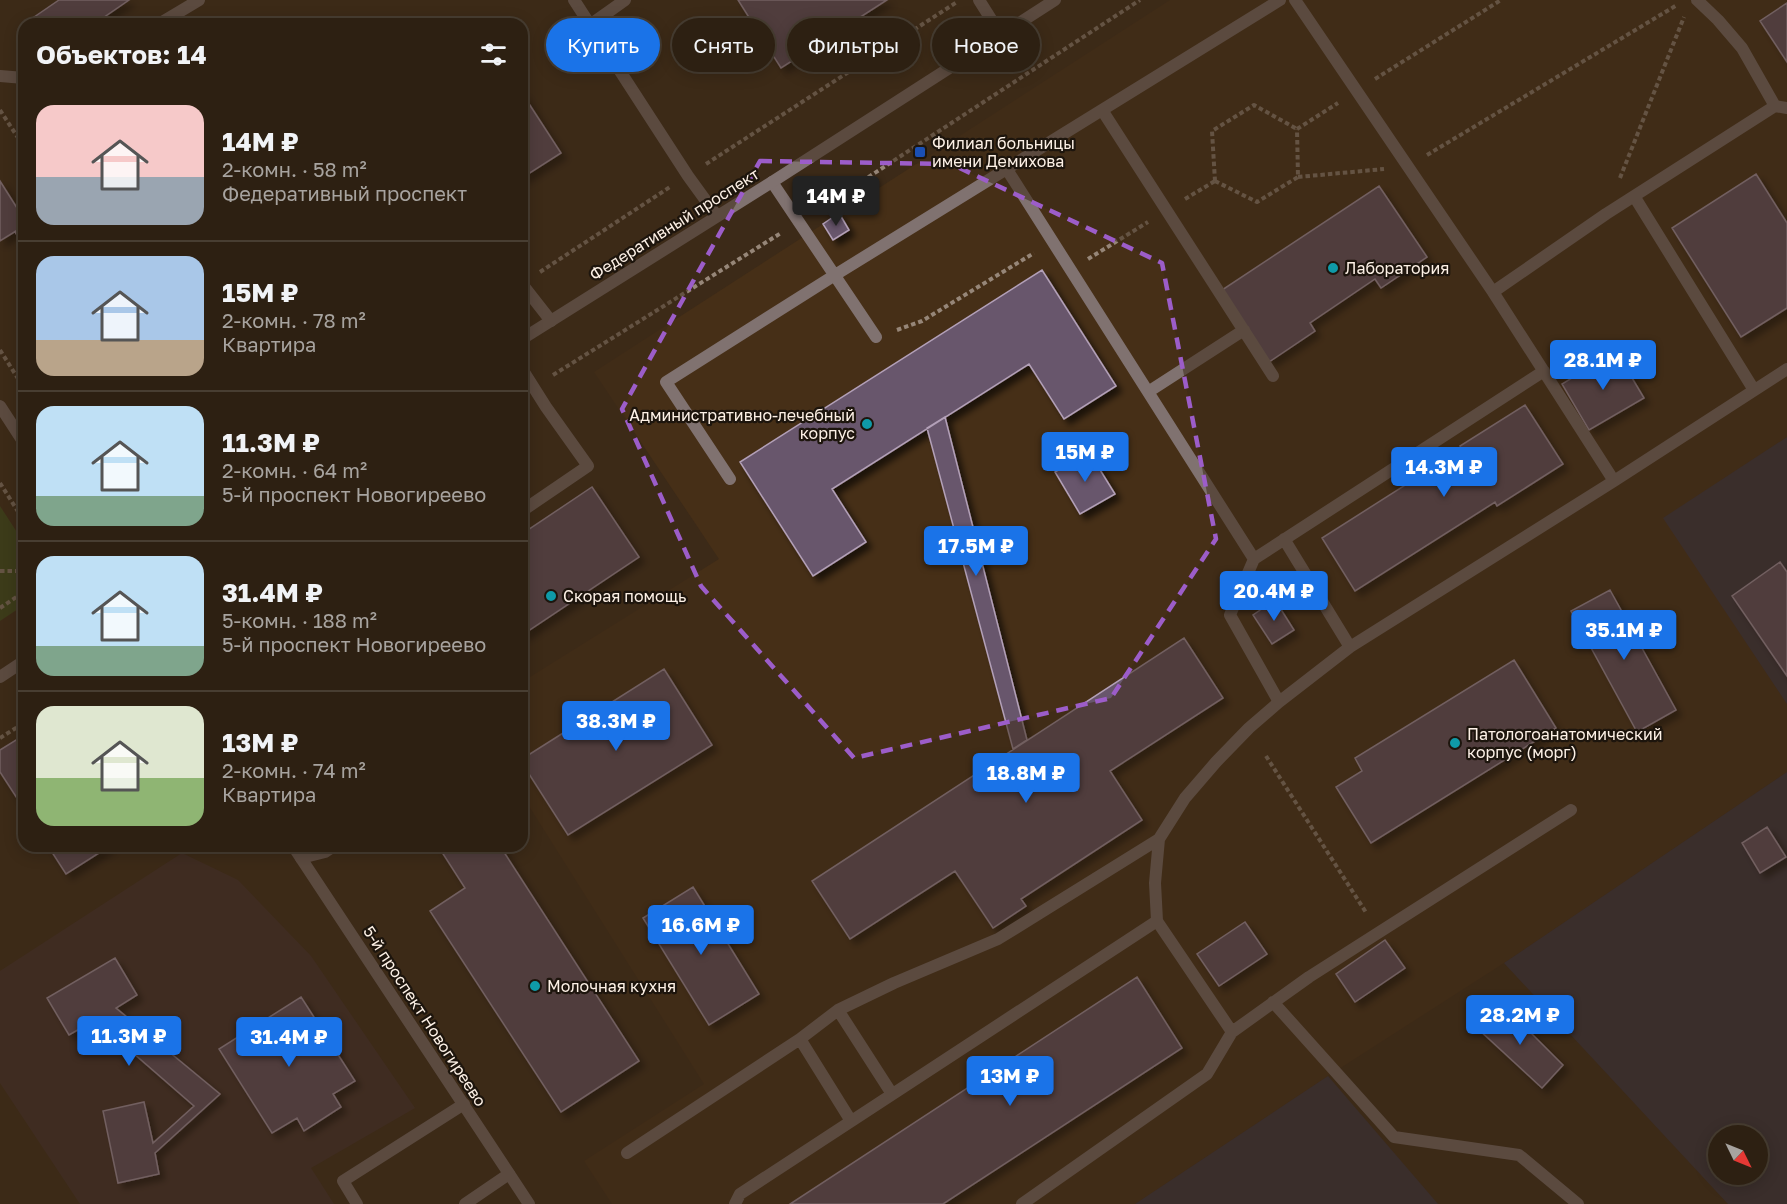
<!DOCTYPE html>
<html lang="ru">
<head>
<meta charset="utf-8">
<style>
	:root { --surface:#2d2012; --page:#392d20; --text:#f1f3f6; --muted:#a7a39f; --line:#483e32; --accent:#1a73e8 }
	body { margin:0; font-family:"Golos Text",sans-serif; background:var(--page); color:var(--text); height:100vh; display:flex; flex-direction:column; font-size:22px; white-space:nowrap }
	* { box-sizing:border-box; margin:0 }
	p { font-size:20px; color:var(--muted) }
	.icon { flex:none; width:33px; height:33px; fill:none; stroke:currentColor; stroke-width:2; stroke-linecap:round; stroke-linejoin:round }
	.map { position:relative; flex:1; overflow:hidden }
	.panel { position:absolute; left:18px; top:18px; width:510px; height:834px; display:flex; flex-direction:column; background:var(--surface); border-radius:18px; box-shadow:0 3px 15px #0003,0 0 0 2px var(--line) }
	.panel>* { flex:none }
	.hud { position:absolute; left:546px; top:18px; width:570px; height:54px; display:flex; gap:12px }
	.needle { width:39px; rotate:133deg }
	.buttons { position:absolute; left:1708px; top:1125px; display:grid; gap:12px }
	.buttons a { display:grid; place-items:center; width:60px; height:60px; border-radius:50%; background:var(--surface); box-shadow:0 3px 15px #0003,0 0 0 2px var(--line); font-size:30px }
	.price { position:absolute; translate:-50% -51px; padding:0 14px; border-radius:6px; background:var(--accent); color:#fff; font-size:20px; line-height:39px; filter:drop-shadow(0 2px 3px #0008) }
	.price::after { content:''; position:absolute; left:50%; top:36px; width:18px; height:14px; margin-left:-9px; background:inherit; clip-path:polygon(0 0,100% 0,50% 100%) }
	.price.on { background:#222; color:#fff }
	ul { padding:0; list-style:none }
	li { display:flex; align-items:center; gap:18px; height:150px; padding:0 18px }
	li+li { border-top:2px solid var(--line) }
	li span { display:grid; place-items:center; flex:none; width:168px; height:120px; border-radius:18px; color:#555 }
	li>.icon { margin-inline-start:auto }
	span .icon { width:72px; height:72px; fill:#fffc; stroke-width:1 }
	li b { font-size:26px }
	h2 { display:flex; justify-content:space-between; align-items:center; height:72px; padding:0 18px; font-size:26px }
	.tag { padding:0 21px; border-radius:27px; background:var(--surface); box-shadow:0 3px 15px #0003,0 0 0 2px var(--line); font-size:21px; line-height:54px }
	.tag.on { background:var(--accent); color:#fff }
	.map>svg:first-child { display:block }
	.built { fill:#462f17 }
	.industrial { fill:#383344; fill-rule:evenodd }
	.education { fill:#44302d }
	.green { fill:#3d511c }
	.building { fill:#68576c; stroke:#b3a0b8; stroke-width:1.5; filter:url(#shadow) }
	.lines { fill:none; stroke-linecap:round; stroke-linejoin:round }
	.path { stroke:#968678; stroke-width:4; stroke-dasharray:4.5 3; stroke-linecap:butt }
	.lane { stroke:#807270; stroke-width:12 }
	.street { stroke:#807270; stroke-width:12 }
	.marked { fill:none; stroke:#9c5dc9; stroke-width:4.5; stroke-dasharray:12 8; stroke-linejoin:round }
	.transit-dot { fill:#1a4fb4; stroke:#1d150d; stroke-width:2 }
	.culture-dot { fill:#0f9aa8; stroke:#1d150d; stroke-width:2 }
	.labels { text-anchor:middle; stroke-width:4.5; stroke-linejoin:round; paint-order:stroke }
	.poi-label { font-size:16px; fill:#fdf1e6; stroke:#1d150d; text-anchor:start }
	.street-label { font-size:16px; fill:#fdf1e6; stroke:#1d150d }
</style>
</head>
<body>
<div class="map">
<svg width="1787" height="1204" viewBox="0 0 1787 1204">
	<defs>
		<filter id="shadow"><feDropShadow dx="5.5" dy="5.5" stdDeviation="3" flood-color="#0009"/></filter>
	</defs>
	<rect width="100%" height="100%" fill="#3c2a18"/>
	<path class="built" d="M 1170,0 L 1787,0 L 1787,437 L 1664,518 L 1787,704 L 1787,772 L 1504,963 L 1328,1076 L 1135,1204 L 612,1204 L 584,1161 L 704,1084 L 522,795 L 522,682 L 719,559 L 594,372 Z"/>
	<path class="industrial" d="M 1787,437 L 1787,704 L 1663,518 Z
		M 1787,772 L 1787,1204 L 1728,1204 L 1504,963 ZM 1719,1136 L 1758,1136 L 1758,1174 L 1719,1174 Z
		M 1328,1076 L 1438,1204 L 1135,1204 Z"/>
	<path class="education" d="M 182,853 L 238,880 L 311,956 L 415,1108 L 311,1168 L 334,1204 L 80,1204 L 0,1083 L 0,971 Z"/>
	<path class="green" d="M 0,506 L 24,543 L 24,605 L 0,621 Z"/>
	<path class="building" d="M 59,0 L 129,0 L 94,24 L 24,24 Z
		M 738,0 L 887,0 L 781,68 Z
		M 1787,3 L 1787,62 L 1760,21 Z
		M 522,93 L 561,153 L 522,178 Z
		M 1756,174 L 1787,223 L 1787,308 L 1741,337 L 1672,228 Z
		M 0,181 L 24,219 L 24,226 L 0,241 Z
		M 1379,186 L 1427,257 L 1381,288 L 1375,279 L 1310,323 L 1315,331 L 1269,362 L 1222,290 Z
		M 839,213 L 849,230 L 833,240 L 823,224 Z
		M 24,226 L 24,245 L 15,232 Z
		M 1042,270 L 1116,386 L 1064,419 L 1029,364 L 832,489 L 866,542 L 813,576 L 740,462 Z
		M 1616,351 L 1644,398 L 1589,430 L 1562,384 Z
		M 1525,405 L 1563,464 L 1497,506 L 1495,502 L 1355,591 L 1322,538 L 1462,449 L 1460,446 Z
		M 945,417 L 1027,740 L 1013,749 L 927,428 Z
		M 1089,452 L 1115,494 L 1080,514 L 1055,472 Z
		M 592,487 L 639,557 L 522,635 L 522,534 Z
		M 1780,562 L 1787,572 L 1787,676 L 1732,596 Z
		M 1610,590 L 1676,710 L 1637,732 L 1571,611 Z
		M 1275,600 L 1294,630 L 1272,644 L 1253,615 Z
		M 1184,638 L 1223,698 L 1110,771 L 1142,820 L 1021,899 L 1026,906 L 993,928 L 955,871 L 850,939 L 812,881 Z
		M 1514,660 L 1556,728 L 1371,843 L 1336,787 L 1362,771 L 1355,758 Z
		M 664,669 L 712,745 L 568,835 L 522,763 L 522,759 Z
		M 24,735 L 24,809 L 0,772 L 0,750 Z
		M 1767,827 L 1786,857 L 1760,873 L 1742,843 Z
		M 48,846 L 110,846 L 66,874 Z
		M 438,846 L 500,846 L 639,1061 L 561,1112 L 430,911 L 465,888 Z
		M 693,887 L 759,994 L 709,1025 L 643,918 Z
		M 1245,922 L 1267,954 L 1219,986 L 1197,954 Z
		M 1385,940 L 1405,968 L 1355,1002 L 1336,974 Z
		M 115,958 L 137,995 L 116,1008 L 220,1094 L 155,1153 L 159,1174 L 118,1183 L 103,1111 L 144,1102 L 153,1143 L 194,1106 L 95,1020 L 69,1035 L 47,998 Z
		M 1137,977 L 1182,1048 L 943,1204 L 790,1204 Z
		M 301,997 L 355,1081 L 333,1094 L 341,1107 L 304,1131 L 297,1118 L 272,1133 L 219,1049 Z
		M 1502,1004 L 1563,1065 L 1542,1088 L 1476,1027 Z"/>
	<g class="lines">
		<path class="path" d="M 1375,79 L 1501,0
			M 0,110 L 24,147
			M 1297,129 L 1338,103
			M 1427,155 L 1677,5
			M 706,164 L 957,2
			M 1298,177 L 1384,169
			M 1620,178 L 1684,17
			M 1215,181 L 1212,131 L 1254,105 L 1297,129
			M 1215,181 L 1257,202 L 1298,177 L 1297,129
			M 1185,199 L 1215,181
			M 818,210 L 1140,0
			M 1088,259 L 1148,222
			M 540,272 L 670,187
			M 897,330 L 922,321 L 1034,253
			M 0,350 L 24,388
			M 553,375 L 781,233
			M 0,483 L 24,521
			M 0,571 L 24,571
			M 0,608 L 24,592
			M 0,738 L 24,723
			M 1266,756 L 1367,914"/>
		<path class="lane" d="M 979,0 L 1001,35
			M 1295,0 L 1493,292 L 1614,481
			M 1697,0 L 1718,20 L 1742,48 L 1775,106
			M 159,24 L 199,0
			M 590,25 L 625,0
			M 0,76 L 24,78
			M 1102,110 L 1273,376
			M 1006,168 L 1254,559
			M 772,182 L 876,337
			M 1634,196 L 1754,390
			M 522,284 L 551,321
			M 1493,292 L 1606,214 L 1775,106 L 1787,108
			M 522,369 L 546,407 L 588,466 L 522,511
			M 1148,392 L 1244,330
			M 730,479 L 666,382 L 835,275 L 1280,0
			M 1284,539 L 1350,647
			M 1279,702 L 1230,615 L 1254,559 L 1544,371
			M 301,858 L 325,852 L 334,846
			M 1273,1002 L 1394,1137 L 1519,1155 L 1578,1204
			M 838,1010 L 892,1094
			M 1232,1032 L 1157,921 L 1155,883 L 1159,839 L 1185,798 L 1216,762 L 1249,728 L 1279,702 L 1350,647 L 1614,481 L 1787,369
			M 800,1039 L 851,1121
			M 627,1153 L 800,1039 L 838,1010 L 894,983 L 998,939 L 1159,839
			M 357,1204 L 343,1181 L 464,1104
			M 465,1204 L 509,1174
			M 735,1204 L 740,1194 L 1157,921
			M 1022,1204 L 1207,1074 L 1232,1032 L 1309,977 L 1571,810"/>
		<path class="street" d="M 574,0 L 688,176 L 717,216
			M 522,339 L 772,182 L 1055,0
			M 0,406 L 24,443
			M 0,677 L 24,661
			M 293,846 L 529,1204"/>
	</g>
	<path d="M0 0H1787V1204H0ZM 760,161 L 951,164 L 1162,263 L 1216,539 L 1111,698 L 854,758 L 701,586 L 622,409 Z" fill="#3c2a18" fill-opacity=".55" fill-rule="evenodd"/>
	<path class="marked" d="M 760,161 L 951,164 L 1162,263 L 1216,539 L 1111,698 L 854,758 L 701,586 L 622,409 Z"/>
	<rect class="transit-dot" x="914" y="146" width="12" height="12" rx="3"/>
	<g class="culture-dot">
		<circle cx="1333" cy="268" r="6"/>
		<circle cx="867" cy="424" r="6"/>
		<circle cx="551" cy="596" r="6"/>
		<circle cx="1455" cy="743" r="6"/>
		<circle cx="535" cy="986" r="6"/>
	</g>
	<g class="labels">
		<g class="poi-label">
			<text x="932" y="149">Филиал больницы<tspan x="932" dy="18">имени Демихова</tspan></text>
			<text x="1345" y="274">Лаборатория</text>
			<text x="855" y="421" text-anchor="end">Административно-лечебный<tspan x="855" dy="18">корпус</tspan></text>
			<text x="563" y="602">Скорая помощь</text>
			<text x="1467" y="740">Патологоанатомический<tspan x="1467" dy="18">корпус (морг)</tspan></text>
			<text x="547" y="992">Молочная кухня</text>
		</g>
		<g class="street-label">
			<text transform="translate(674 224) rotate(-32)" y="6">Федеративный проспект</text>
			<text transform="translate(425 1016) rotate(57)" y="6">5-й проспект Новогиреево</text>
		</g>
	</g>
</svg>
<div class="buttons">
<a><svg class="needle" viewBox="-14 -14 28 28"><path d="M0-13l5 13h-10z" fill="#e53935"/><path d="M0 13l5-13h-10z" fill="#a7a39f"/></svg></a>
</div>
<b class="price on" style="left:836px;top:227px">14M ₽</b>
<b class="price" style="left:1603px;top:391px">28.1M ₽</b>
<b class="price" style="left:1085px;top:483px">15M ₽</b>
<b class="price" style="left:1444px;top:498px">14.3M ₽</b>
<b class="price" style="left:976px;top:577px">17.5M ₽</b>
<b class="price" style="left:1274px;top:622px">20.4M ₽</b>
<b class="price" style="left:1624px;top:661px">35.1M ₽</b>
<b class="price" style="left:616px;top:752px">38.3M ₽</b>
<b class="price" style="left:1026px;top:804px">18.8M ₽</b>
<b class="price" style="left:701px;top:956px">16.6M ₽</b>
<b class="price" style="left:1520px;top:1046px">28.2M ₽</b>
<b class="price" style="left:129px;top:1067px">11.3M ₽</b>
<b class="price" style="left:289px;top:1068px">31.4M ₽</b>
<b class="price" style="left:1010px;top:1107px">13M ₽</b>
<div class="hud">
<a class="tag on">Купить</a>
<a class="tag">Снять</a>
<a class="tag">Фильтры</a>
<a class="tag">Новое</a>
</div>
<section class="panel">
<h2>Объектов: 14<svg class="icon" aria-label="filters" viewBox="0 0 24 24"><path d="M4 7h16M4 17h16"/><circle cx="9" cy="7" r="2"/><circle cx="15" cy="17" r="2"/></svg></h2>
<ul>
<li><span style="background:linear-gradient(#f6c9c9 60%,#9aa5b1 0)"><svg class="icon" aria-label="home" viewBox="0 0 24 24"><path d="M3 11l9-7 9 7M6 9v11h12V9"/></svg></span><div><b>14M ₽</b><p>2-комн. · 58 m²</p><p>Федеративный проспект</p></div></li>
<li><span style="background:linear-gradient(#a9c7e8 70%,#b9a48a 0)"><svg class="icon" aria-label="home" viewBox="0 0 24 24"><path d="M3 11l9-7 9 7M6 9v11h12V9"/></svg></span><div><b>15M ₽</b><p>2-комн. · 78 m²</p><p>Квартира</p></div></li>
<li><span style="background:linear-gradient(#bfe0f5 75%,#7fa58c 0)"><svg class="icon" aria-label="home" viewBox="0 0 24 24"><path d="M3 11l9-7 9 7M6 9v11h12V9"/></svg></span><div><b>11.3M ₽</b><p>2-комн. · 64 m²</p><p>5-й проспект Новогиреево</p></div></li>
<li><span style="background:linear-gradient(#bfe0f5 75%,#7fa58c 0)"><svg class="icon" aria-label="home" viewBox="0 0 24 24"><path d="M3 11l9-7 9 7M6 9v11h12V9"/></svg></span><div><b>31.4M ₽</b><p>5-комн. · 188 m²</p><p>5-й проспект Новогиреево</p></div></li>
<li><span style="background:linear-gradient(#dfe7d0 60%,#8fb573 0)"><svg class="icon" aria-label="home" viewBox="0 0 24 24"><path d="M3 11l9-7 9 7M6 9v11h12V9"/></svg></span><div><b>13M ₽</b><p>2-комн. · 74 m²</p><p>Квартира</p></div></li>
</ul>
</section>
</div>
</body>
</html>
